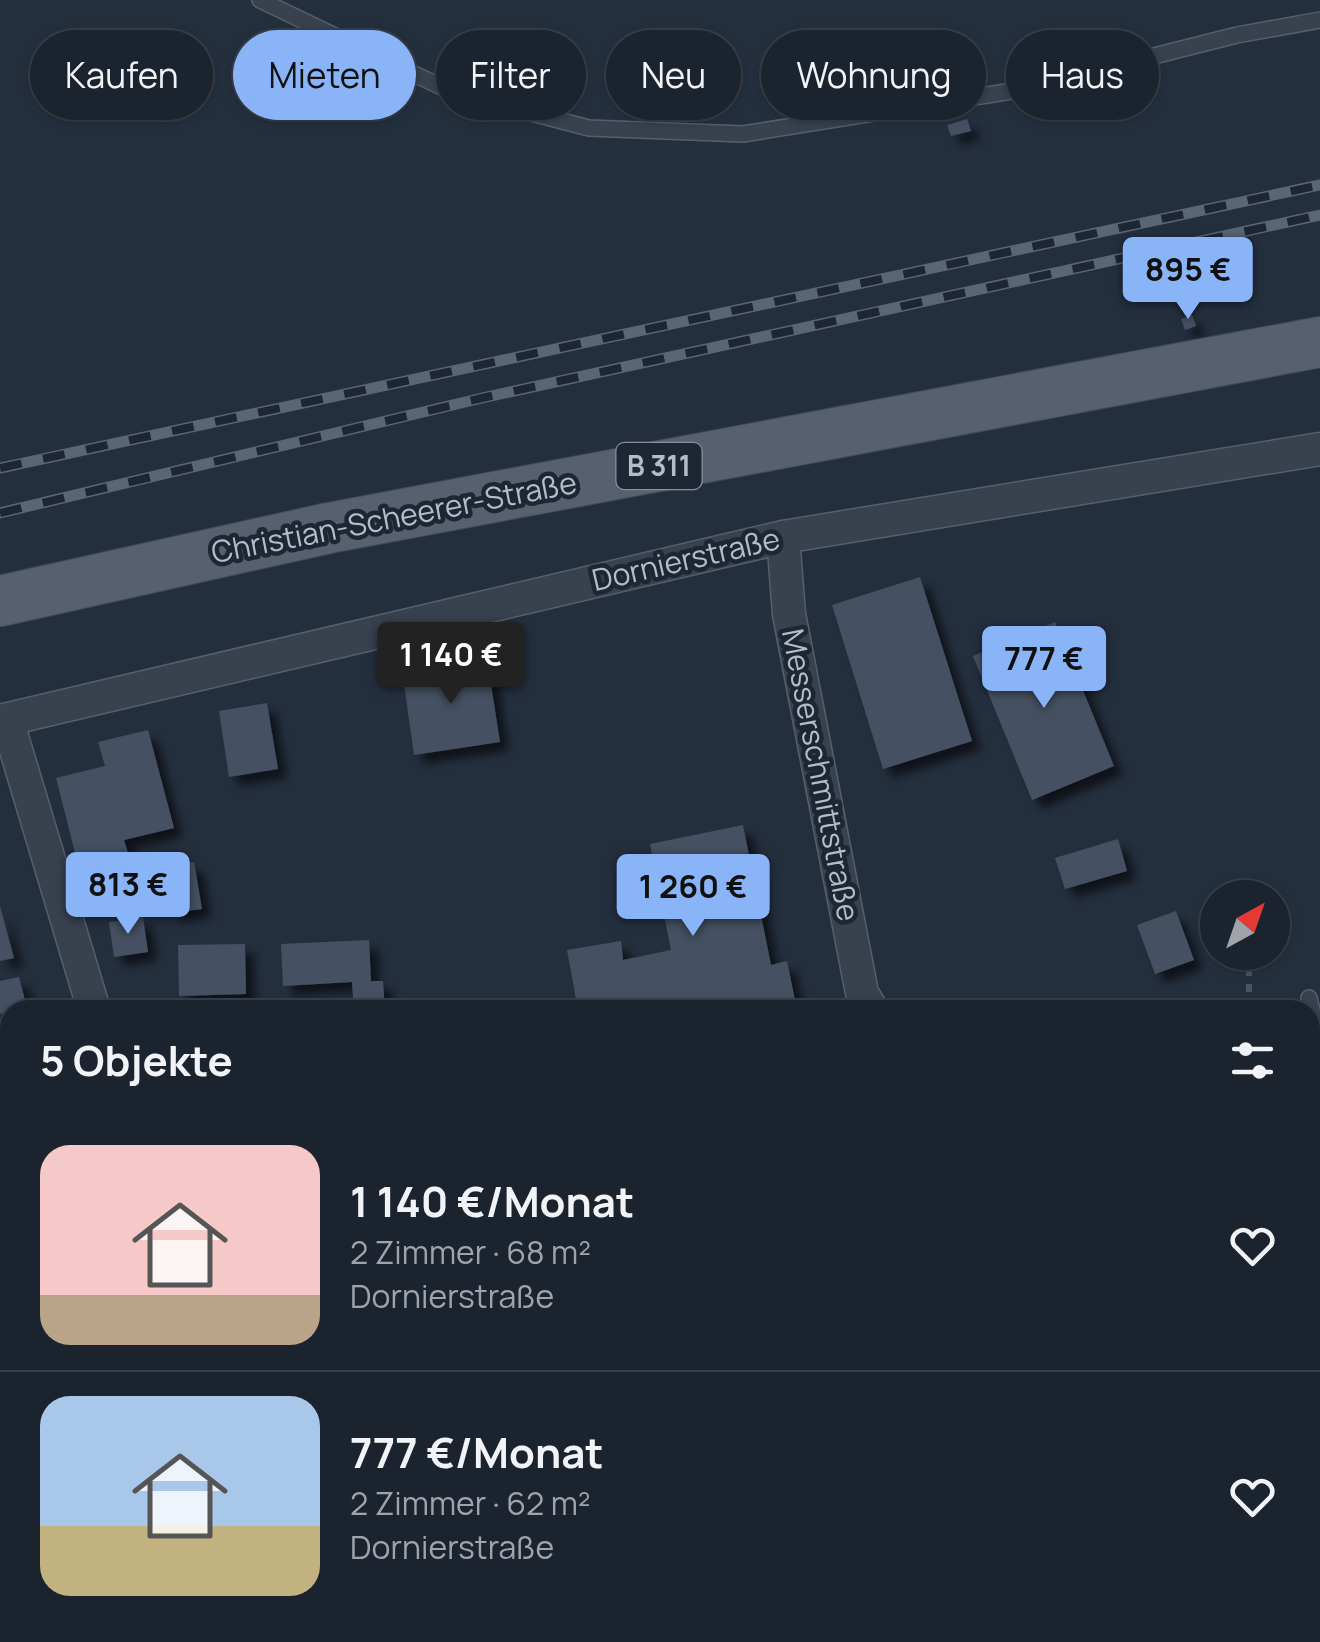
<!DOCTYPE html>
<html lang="de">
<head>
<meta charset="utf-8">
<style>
	:root { --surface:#1b232e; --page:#242b36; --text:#f1f3f6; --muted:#a0a4aa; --line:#39404a; --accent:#8ab4f8 }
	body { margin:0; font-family:Manrope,sans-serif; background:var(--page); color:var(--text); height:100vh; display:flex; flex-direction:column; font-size:38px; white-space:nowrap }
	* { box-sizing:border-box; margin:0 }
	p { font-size:32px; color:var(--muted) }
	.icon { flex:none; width:55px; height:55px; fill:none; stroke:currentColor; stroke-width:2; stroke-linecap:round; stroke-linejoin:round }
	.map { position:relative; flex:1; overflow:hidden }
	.side { position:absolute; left:0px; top:1000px; width:1320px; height:642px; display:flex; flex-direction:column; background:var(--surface); border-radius:30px 30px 0 0; box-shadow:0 2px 8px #0004,0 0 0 2px var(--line) }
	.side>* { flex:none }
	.top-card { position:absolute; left:30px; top:30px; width:1260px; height:90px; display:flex; gap:20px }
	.needle { width:65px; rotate:40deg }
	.tools { position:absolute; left:1200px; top:880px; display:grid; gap:20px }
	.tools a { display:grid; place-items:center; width:90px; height:90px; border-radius:50%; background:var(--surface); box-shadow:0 2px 8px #0004,0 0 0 2px var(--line); font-size:50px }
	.price { position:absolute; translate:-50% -85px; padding:0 22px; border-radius:10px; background:var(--accent); color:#111; font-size:32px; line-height:65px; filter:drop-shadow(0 2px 5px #0008) }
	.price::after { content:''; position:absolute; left:50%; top:60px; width:30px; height:22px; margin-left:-15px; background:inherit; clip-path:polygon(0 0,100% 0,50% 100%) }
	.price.active { background:#222; color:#fff }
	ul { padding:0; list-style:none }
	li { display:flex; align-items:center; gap:30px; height:250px; padding:0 40px }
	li+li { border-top:2px solid var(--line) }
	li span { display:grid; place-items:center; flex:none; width:280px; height:200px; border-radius:30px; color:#555 }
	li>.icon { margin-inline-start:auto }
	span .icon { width:120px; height:120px; fill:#fffc; stroke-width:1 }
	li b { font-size:42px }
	h2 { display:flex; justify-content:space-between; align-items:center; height:120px; padding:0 40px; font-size:42px }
	.chip { padding:0 35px; border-radius:45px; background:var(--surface); box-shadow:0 2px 8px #0004,0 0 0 2px var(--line); font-size:35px; line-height:90px }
	.chip.active { background:var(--accent); color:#111 }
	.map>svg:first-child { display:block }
	.building { fill:#455162; filter:url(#shadow) }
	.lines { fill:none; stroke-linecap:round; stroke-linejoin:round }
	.service-casing { stroke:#565f6c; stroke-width:18 }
	.minor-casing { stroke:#565f6c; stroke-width:35 }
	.tertiary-casing { stroke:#565f6c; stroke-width:42 }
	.primary-casing { stroke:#414a57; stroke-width:52 }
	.path { stroke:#44595c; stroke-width:6; stroke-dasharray:8 8; stroke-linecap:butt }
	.service { stroke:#38414e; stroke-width:15 }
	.minor { stroke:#38414e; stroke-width:32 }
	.tertiary { stroke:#38414e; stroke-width:40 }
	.primary { stroke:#56606e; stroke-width:50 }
	.rail-casing { stroke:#5a6575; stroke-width:11 }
	.rail { stroke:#1d2633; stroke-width:8; stroke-dasharray:22; stroke-linecap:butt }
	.labels { text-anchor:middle; stroke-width:9; stroke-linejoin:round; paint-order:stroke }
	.shield { fill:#1d2633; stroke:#878f9c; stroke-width:2.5 }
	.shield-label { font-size:28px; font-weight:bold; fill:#b4bcc9 }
	.street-label { font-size:30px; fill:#b4bcc9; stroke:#1d2633 }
</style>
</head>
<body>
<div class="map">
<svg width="1320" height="1642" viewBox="0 0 1320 1642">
	<defs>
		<filter id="shadow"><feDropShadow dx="9" dy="9" stdDeviation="5" flood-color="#0009"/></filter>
	</defs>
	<rect width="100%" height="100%" fill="#242f3e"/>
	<path class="building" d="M 967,119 L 971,131 L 951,136 L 947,125 Z
		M 1192,315 L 1196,326 L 1185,330 L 1181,319 Z
		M 920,577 L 972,741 L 883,769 L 832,605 Z
		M 1055,622 L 1114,766 L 1032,800 L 973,656 Z
		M 487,659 L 500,742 L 414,755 L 402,670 Z
		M 267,703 L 278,769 L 229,777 L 219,711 Z
		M 148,730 L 174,828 L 124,840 L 137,882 L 86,896 L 56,778 L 105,766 L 98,742 Z
		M 743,825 L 771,965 L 787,961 L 797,1010 L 578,1010 L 567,950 L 621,941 L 623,960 L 671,950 L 650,844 Z
		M 1118,839 L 1127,871 L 1065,889 L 1055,858 Z
		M 194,862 L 202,909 L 171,913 L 164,867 Z
		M 0,906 L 14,958 L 0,961 Z
		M 1176,911 L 1194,960 L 1155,974 L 1137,925 Z
		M 143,917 L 148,952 L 114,957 L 109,922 Z
		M 369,940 L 371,981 L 383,981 L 385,1010 L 354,1010 L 352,982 L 283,986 L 281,944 Z
		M 245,944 L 246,994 L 179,996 L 178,945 Z
		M 19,977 L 27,1008 L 0,1014 L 0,981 Z
		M 10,1060 L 10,1154 L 0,1155 L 0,1061 Z
		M 10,1182 L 10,1269 L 0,1270 L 0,1183 Z
		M 1315,1533 L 1320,1563 L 1315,1564 L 1320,1592 L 1315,1592 L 1320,1621 L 1310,1623 L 1310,1534 Z
		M 522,1632 L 580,1632 L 582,1642 L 478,1642 Z
		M 634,1632 L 709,1632 L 711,1642 L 636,1642 Z
		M 765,1632 L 896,1632 L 897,1642 L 766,1642 Z
		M 1147,1632 L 1202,1632 L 1203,1634 L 1148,1642 Z"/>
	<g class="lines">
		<g class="service-casing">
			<path id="service" d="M 260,0 L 454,93 L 589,128 L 743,134 L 1019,90 L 1237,35 L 1320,20
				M 1309,998 L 1320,1042"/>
		</g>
		<g class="minor-casing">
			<path id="minor" d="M 783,537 L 789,614 L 862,993 L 872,1010
				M 7,720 L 94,1010
				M 0,721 L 783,537 L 1320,449
				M 0,1550 L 10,1548"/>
		</g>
		<g class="tertiary-casing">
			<path id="tertiary" d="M 1310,1356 L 1320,1356
				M 0,1374 L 10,1374"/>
		</g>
		<g class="primary-casing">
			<path id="primary" d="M 0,601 L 329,528 L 1320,342"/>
		</g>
		<path class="path" d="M 1249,952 L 1249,1007 L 1289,1001
			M 326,1632 L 329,1642"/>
		<use href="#service" class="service"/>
		<use href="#minor" class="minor"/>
		<use href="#tertiary" class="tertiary"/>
		<use href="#primary" class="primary"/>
		<g class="rail-casing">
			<path id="rail" d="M 0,468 L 1320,185
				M 0,513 L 482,398 L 1320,215"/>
		</g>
		<use href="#rail" class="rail"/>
	</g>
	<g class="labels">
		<rect class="shield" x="616.5" y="443" width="85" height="46" rx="8"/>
		<g class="shield-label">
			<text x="659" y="476">B 311</text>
		</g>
		<g class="street-label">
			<text transform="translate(394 518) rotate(-11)" y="10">Christian-Scheerer-Straße</text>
			<text transform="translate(686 560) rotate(-13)" y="10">Dornierstraße</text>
			<text transform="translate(820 775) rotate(79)" y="10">Messerschmittstraße</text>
		</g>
	</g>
</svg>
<div class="tools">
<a><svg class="needle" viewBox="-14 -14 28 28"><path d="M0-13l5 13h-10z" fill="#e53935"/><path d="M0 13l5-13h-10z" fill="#a0a4aa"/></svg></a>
</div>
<b class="price" style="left:1188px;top:322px">895 €</b>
<b class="price active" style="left:451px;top:707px">1 140 €</b>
<b class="price" style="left:1044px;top:711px">777 €</b>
<b class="price" style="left:128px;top:937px">813 €</b>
<b class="price" style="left:693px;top:939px">1 260 €</b>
<div class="top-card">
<a class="chip">Kaufen</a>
<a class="chip active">Mieten</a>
<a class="chip">Filter</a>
<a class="chip">Neu</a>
<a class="chip">Wohnung</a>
<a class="chip">Haus</a>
</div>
<section class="side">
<h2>5 Objekte<svg class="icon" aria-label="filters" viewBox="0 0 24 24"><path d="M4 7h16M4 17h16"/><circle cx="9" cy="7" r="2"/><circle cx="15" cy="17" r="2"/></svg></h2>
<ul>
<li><span style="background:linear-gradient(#f6c9c9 75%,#b9a48a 0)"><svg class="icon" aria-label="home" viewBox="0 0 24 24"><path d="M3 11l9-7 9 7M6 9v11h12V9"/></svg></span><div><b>1 140 €/Monat</b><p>2 Zimmer · 68 m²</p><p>Dornierstraße</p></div><svg class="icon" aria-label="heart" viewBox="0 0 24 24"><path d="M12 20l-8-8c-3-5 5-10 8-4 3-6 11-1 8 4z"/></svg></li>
<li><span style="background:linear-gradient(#a9c7e8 65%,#c2b280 0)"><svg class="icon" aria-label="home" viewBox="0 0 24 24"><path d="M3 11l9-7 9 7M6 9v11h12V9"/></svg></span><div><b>777 €/Monat</b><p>2 Zimmer · 62 m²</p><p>Dornierstraße</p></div><svg class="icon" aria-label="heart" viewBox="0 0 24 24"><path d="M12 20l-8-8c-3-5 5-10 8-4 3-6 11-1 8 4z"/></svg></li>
</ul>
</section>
</div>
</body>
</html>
